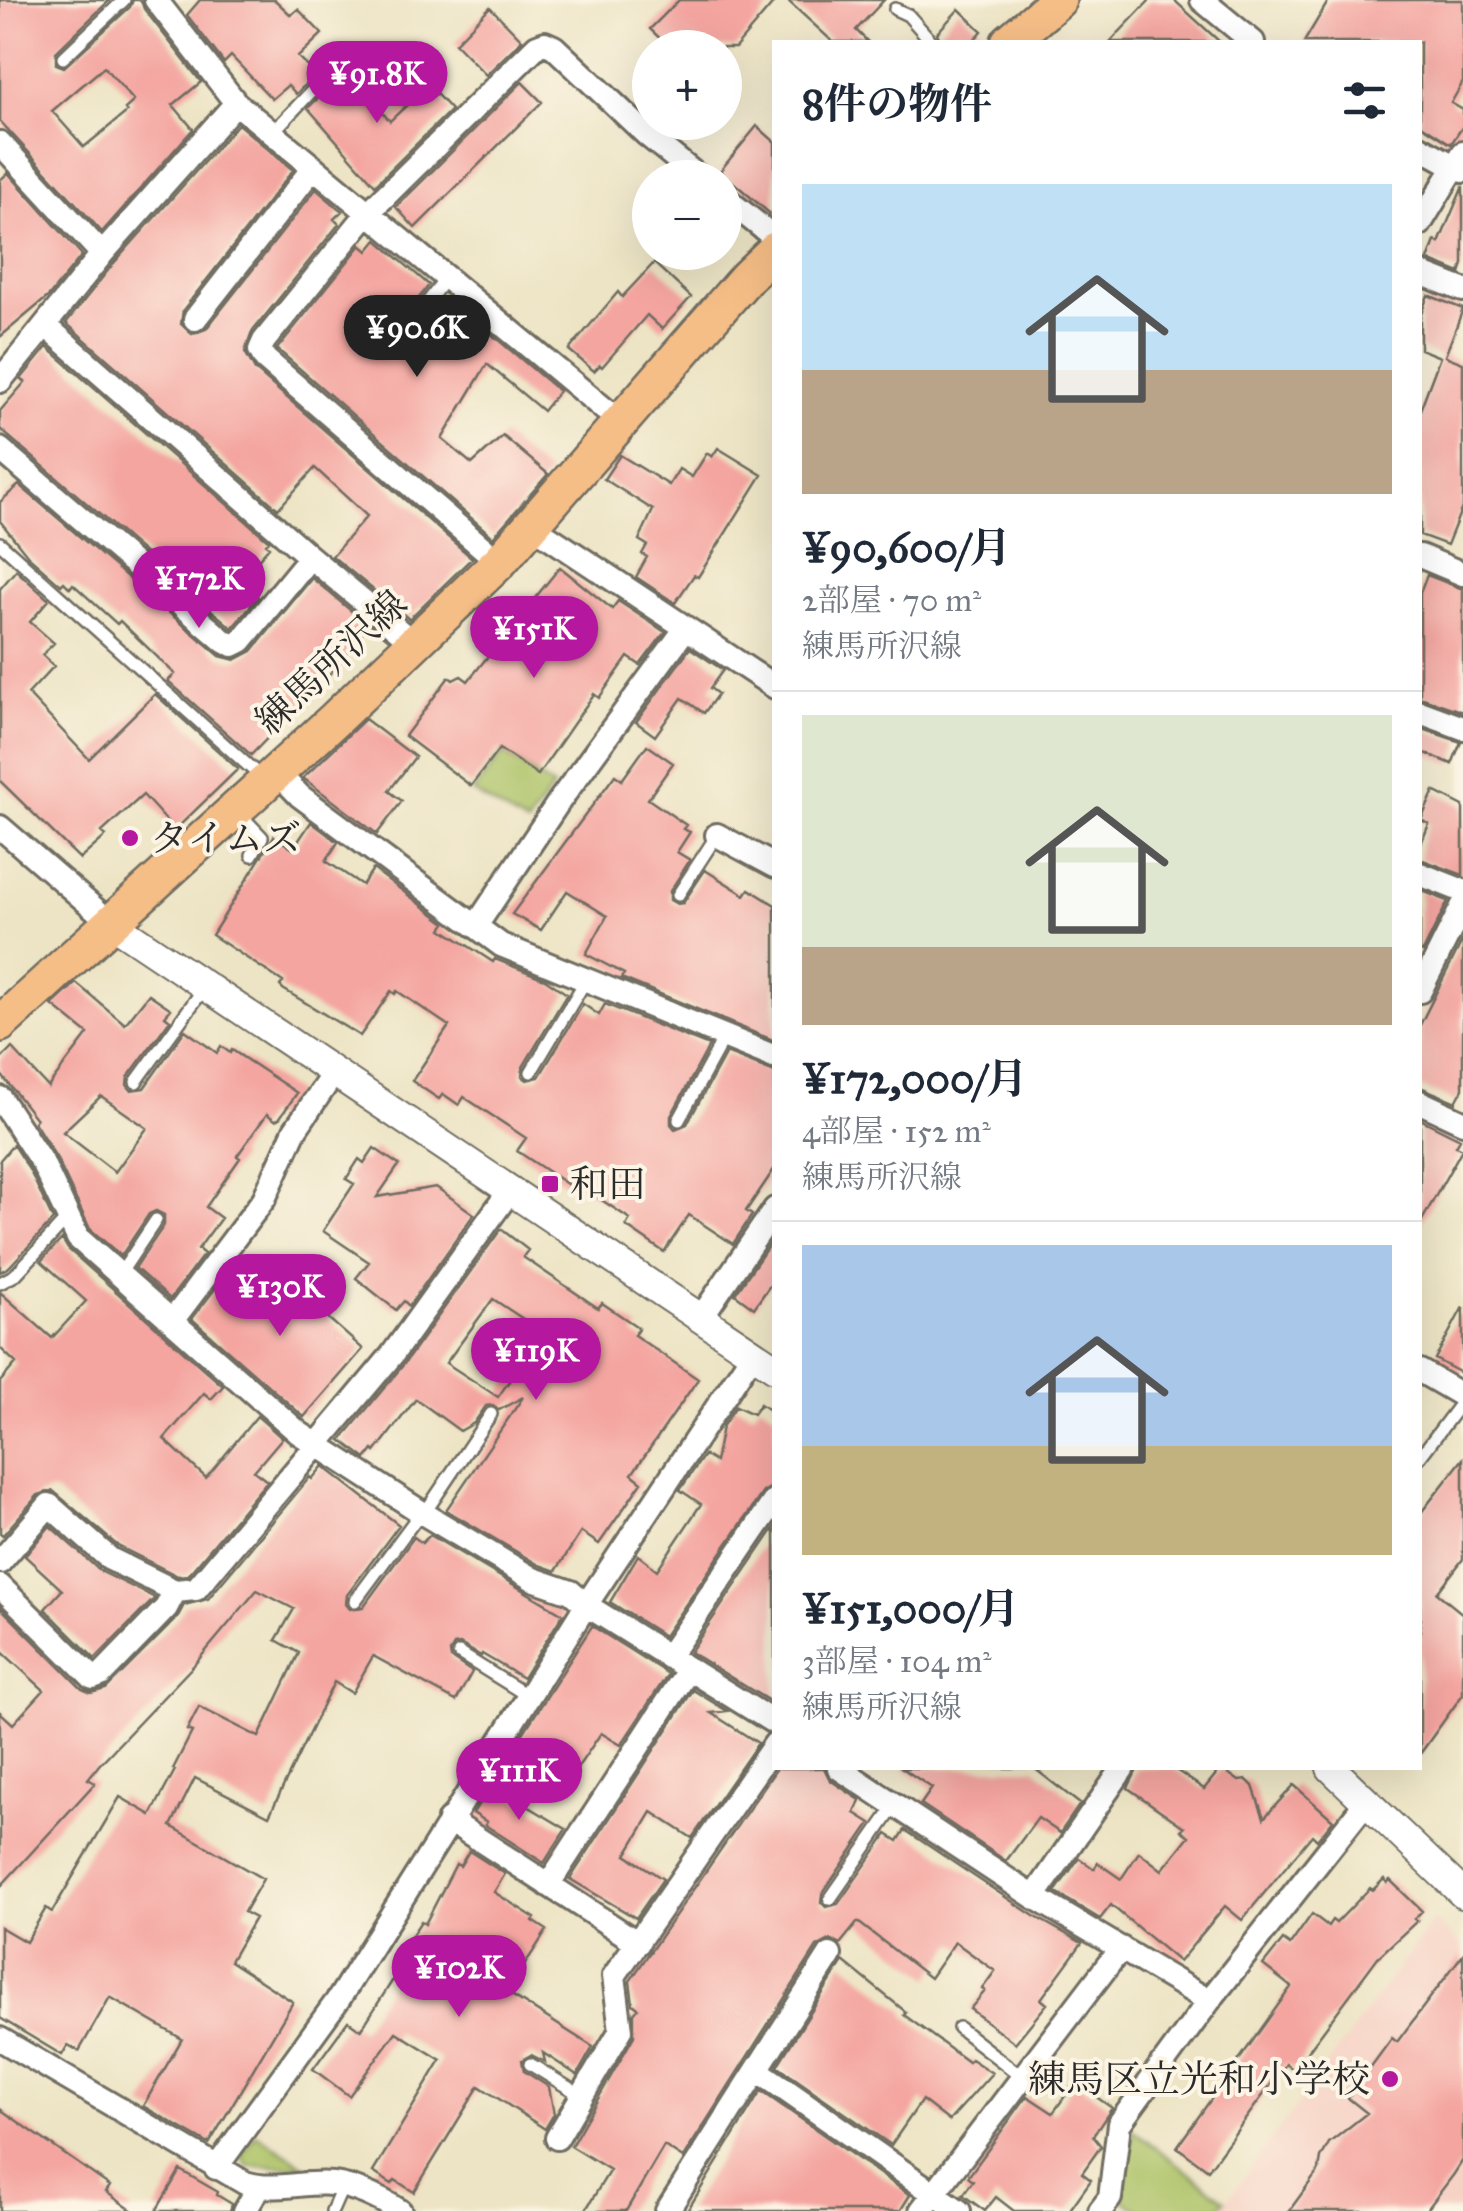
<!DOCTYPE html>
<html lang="ja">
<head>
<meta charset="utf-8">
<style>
	:root { --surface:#fff; --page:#f6f6f7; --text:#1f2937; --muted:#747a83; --line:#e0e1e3; --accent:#b5179e }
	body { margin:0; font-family:"IM FELL Great Primer","Noto Serif JP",serif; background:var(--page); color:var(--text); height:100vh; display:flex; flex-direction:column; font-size:38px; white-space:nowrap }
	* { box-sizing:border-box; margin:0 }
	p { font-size:32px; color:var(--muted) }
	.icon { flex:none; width:55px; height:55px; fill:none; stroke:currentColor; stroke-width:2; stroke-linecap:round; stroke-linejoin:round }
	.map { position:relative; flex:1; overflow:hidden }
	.panel { position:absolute; left:772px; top:40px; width:650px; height:1730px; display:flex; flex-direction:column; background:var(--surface); border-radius:0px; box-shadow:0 10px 40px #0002 }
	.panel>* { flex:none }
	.controls { position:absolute; left:632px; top:30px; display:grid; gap:20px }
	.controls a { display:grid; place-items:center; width:110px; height:110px; border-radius:50%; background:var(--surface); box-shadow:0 10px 40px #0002; font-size:50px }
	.price { position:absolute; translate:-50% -85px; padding:0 22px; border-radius:35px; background:var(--accent); color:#fff; font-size:32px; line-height:65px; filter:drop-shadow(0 2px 5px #0008) }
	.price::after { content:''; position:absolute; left:50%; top:60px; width:30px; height:22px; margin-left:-15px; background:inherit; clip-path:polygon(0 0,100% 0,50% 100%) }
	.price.current { background:#222; color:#fff }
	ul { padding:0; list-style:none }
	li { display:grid; align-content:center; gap:20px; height:530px; padding:0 30px }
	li+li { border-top:2px solid var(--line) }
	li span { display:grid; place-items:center; height:310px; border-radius:0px; color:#555 }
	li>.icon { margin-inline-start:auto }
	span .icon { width:180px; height:180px; fill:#fffc; stroke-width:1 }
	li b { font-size:42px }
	h2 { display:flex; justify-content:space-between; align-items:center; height:120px; padding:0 30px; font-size:42px }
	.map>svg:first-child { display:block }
	.built { fill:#f6d2c5 }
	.green { fill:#adc367; stroke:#6c7749; stroke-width:2.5 }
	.building { fill:#f4a5a0; fill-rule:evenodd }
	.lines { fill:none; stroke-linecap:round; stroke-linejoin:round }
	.service-casing { stroke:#6f6c61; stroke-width:16 }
	.minor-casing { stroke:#6f6c61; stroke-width:28 }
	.tertiary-casing { stroke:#6f6c61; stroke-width:32 }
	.primary-casing { stroke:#6f6c61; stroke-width:40 }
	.service { stroke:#fff; stroke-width:11 }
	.minor { stroke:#fff; stroke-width:22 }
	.tertiary { stroke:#fff; stroke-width:28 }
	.primary { stroke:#f6be87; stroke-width:35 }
	.poi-dot { fill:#b5179e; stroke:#fcf5e5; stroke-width:4 }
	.labels { text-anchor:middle; stroke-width:8; stroke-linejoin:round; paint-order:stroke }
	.street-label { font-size:38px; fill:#2b2b2b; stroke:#fcf5e5 }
	.poi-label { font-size:38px; fill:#2b2b2b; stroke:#fcf5e5; text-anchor:start }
</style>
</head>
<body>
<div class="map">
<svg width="1463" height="2211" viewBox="0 0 1463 2211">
	<rect width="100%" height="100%" fill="#fcf5e5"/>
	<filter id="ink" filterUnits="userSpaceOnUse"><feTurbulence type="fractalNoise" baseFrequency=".01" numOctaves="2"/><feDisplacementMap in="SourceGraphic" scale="20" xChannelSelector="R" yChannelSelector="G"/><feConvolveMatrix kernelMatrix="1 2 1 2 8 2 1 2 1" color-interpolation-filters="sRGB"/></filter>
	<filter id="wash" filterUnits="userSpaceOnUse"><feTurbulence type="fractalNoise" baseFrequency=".0048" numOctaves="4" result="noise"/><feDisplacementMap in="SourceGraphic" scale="40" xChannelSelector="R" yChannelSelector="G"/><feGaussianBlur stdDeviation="2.25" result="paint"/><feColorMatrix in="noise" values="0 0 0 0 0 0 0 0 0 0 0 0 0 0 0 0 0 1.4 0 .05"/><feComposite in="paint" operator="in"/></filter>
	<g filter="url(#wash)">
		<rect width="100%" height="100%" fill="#ede4c5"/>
		<path class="built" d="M 1434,1919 L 1463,1947 L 1463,2211 L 1219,2211 Z"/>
		<path class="green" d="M 503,753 L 553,787 L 527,825 L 473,792 Z
			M 1133,2130 L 1225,2200 L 1216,2211 L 1139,2211 L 1123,2200 Z
			M 256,2134 L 306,2167 L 248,2166 L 243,2158 L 244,2151 Z"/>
		<g id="blocks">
			<path class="building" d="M 0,0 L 110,0 L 56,52 L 56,64 L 64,67 L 130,7 L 133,0 L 141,0 L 144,9 L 201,82 L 173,105 L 193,129 L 102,232 L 0,121 ZM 104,67 L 134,101 L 125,109 L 127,112 L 84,147 L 52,111 Z
				M 200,0 L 275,0 L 291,15 L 298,9 L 322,34 L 298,57 L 315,74 L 296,94 L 288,85 L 272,99 L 231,56 L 224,63 L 187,15 Z
				M 679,0 L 776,0 L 735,48 L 670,48 L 650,29 Z
				M 787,0 L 884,0 L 856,30 L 868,42 L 833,42 Z
				M 1150,0 L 1174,0 L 1220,42 L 1110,42 Z
				M 1329,0 L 1463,0 L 1463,82 L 1451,103 L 1463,110 L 1463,126 L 1451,144 L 1420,124 L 1420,42 L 1304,42 Z
				M 490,7 L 522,40 L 486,75 L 455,43 Z
				M 959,9 L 982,31 L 972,42 L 941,42 L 937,33 Z
				M 350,77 L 390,121 L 428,85 L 451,110 L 375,185 L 308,108 L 328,88 L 333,93 Z
				M 522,82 L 542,102 L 415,228 L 396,207 Z
				M 238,124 L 293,170 L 183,310 L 181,324 L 192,334 L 206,329 L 316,189 L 342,211 L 334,219 L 339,224 L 252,332 L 245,352 L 255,370 L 472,558 L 409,619 L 332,556 L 367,516 L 315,468 L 278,509 L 66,323 L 114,263 Z
				M 757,126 L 775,142 L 775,218 L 720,171 Z
				M 8,173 L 82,255 L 49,296 L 0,337 L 0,180 Z
				M 1463,186 L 1463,264 L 1460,273 L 1428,260 L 1435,241 L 1439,243 Z
				M 377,240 L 429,285 L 383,345 L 384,358 L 390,360 L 397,357 L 443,298 L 447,297 L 559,391 L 543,411 L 487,364 L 442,439 L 472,464 L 503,436 L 548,474 L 493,537 L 277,349 L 361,245 L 368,251 Z
				M 654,263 L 691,297 L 662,329 L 647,315 L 602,367 L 600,365 L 594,371 L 569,350 L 618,292 L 622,297 Z
				M 1428,295 L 1463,309 L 1445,356 L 1463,363 L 1463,505 L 1447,545 L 1420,535 L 1420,410 L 1440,357 L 1420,349 L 1420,317 Z
				M 47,347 L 269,541 L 266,544 L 269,547 L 240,580 L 258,597 L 232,628 L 0,429 L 0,411 L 25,382 L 21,379 Z
				M 718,448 L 762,475 L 698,577 L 694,575 L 675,603 L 636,577 L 647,557 L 642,554 L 647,545 L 639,540 L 653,510 L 604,479 L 620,455 L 669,485 L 679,469 L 692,477 L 707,453 L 712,457 Z
				M 19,485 L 220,656 L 235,660 L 252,651 L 312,578 L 368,625 L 340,663 L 251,755 L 168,681 L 175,674 L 120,621 L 117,624 L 73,584 L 70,588 L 64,582 L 61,585 L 28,556 L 0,521 L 0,502 Z
				M 560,567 L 612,609 L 618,601 L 665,632 L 640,665 L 628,657 L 599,698 L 594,694 L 538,775 L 499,749 L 471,786 L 405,736 L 449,677 L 453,680 L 461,676 L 468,681 Z
				M 16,570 L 49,600 L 30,622 L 54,643 L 42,655 L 54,666 L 28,694 L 89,759 L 155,694 L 238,769 L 175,830 L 143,795 L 102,832 L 106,836 L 80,859 L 0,781 L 0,589 Z
				M 1427,575 L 1463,589 L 1463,712 L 1420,697 L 1420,593 Z
				M 690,648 L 723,670 L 710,688 L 718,694 L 704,713 L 682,698 L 655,736 L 636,722 Z
				M 365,719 L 415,757 L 389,791 L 402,801 L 377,834 L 303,778 Z
				M 1420,728 L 1461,742 L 1452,764 L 1420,751 Z
				M 647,745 L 673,763 L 648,799 L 686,825 L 683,829 L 690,832 L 677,852 L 690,860 L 670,891 L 670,900 L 677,904 L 683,903 L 705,870 L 745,895 L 749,889 L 775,905 L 775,1041 L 621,978 L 624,974 L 586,954 L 607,916 L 567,891 L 541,930 L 512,914 L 615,775 L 622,780 Z
				M 1434,791 L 1463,806 L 1463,875 L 1420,859 L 1420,846 L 1429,824 L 1421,820 Z
				M 311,822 L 338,842 L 326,861 L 362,885 L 373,869 L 446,923 L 442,929 L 493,962 L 495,959 L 545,979 L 567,994 L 523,1067 L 522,1076 L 527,1080 L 539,1077 L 583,1004 L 599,1015 L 605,1004 L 709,1046 L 671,1116 L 671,1124 L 675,1129 L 687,1124 L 726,1053 L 775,1072 L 775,1168 L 746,1211 L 752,1215 L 733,1244 L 689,1215 L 664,1252 L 626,1226 L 630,1219 L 576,1183 L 573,1188 L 517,1151 L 526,1138 L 464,1097 L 459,1105 L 443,1094 L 439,1099 L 412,1081 L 449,1026 L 397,991 L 395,994 L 391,991 L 360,1036 L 283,989 L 280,986 L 283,982 L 212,935 L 274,836 L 293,849 Z
				M 1420,890 L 1448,901 L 1423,952 L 1420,951 Z
				M 1463,939 L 1463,1089 L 1456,1102 L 1420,1087 L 1420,1025 Z
				M 76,983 L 125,1024 L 149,994 L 171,1009 L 165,1016 L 170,1020 L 128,1077 L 127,1085 L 131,1090 L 144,1088 L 185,1030 L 217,1053 L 221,1046 L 230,1053 L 232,1050 L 297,1093 L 279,1119 L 275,1120 L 267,1114 L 237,1156 L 240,1158 L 206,1207 L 221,1218 L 198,1249 L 204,1254 L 170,1299 L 135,1268 L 164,1225 L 164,1215 L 156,1211 L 149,1214 L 121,1256 L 90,1229 L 56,1157 L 34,1122 L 36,1119 L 0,1073 L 0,1060 L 12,1048 L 48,1087 L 88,1034 L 52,1005 ZM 101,1096 L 147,1128 L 115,1172 L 63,1132 Z
				M 1420,1119 L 1460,1139 L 1456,1146 L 1462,1149 L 1420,1224 Z
				M 13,1145 L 30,1171 L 53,1220 L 9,1267 L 0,1272 L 0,1160 Z
				M 374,1148 L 399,1165 L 377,1197 L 436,1187 L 474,1214 L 409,1306 L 404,1301 L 396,1310 L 356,1278 L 369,1262 L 323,1231 L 354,1184 L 346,1179 L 359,1159 L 364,1163 Z
				M 501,1229 L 528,1250 L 523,1257 L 598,1308 L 602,1303 L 639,1328 L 634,1335 L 698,1379 L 632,1474 L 642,1482 L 599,1544 L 581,1532 L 556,1571 L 539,1565 L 446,1510 L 523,1397 L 499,1410 L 493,1405 L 486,1406 L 474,1423 L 460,1431 L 416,1399 L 375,1452 L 373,1450 L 366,1459 L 341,1440 L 404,1364 ZM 493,1299 L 543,1332 L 498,1397 L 446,1363 Z
				M 775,1236 L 775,1278 L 754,1308 L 735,1294 Z
				M 62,1239 L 68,1249 L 223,1386 L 211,1399 L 204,1393 L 164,1439 L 206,1478 L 257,1416 L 282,1438 L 254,1471 L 267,1481 L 188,1575 L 178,1576 L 118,1546 L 53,1491 L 38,1495 L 3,1535 L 0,1533 L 0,1382 L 16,1363 L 0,1348 L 0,1292 L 52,1338 L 86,1301 L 41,1261 Z
				M 228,1272 L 264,1302 L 276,1286 L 282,1290 L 291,1278 L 326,1304 L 320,1311 L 363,1349 L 304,1417 L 192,1319 Z
				M 1463,1307 L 1463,1374 L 1435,1359 Z
				M 760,1404 L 775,1414 L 775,1485 L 763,1492 L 664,1636 L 610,1602 L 638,1555 L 657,1570 L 701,1504 L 680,1490 L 704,1455 L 715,1462 L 722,1427 L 736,1406 L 753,1414 Z
				M 1463,1459 L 1463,1559 L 1437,1593 L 1463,1614 L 1463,1694 L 1420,1754 L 1420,1514 Z
				M 323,1466 L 399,1525 L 347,1595 L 346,1604 L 350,1609 L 363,1607 L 414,1537 L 422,1543 L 430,1535 L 563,1614 L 523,1678 L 482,1654 L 481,1656 L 460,1644 L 454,1645 L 450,1652 L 451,1658 L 472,1672 L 456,1701 L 373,1656 L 352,1693 L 334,1682 L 269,1816 L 195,1778 L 171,1826 L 263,1879 L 244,1912 L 255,1918 L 230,1961 L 293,2002 L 209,2144 L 143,2106 L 182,2039 L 110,1997 L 79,2051 L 68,2045 L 62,2055 L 0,2018 L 0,1927 L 26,1942 L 46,1908 L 52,1912 L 120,1797 L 151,1815 L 175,1770 L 173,1769 L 192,1732 L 187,1730 L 199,1707 L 259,1737 L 299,1653 L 276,1640 L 294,1609 L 257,1590 L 194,1665 L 99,1765 L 88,1779 L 95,1783 L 0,1887 L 0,1712 L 13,1724 L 44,1690 L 0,1650 L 0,1607 L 82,1689 L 91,1693 L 106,1689 L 177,1618 L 184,1605 L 208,1599 L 310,1477 L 312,1479 Z
				M 50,1526 L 100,1571 L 155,1598 L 95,1659 L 45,1609 L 62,1590 L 25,1556 Z
				M 775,1527 L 775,1704 L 774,1704 L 690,1652 Z
				M 592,1626 L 668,1674 L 621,1745 L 601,1733 L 574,1773 L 522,1735 Z
				M 693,1690 L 727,1711 L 711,1713 L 758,1743 L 692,1838 L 652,1812 L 626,1855 L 663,1879 L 636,1918 L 570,1879 Z
				M 777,1768 L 824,1768 L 830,1780 L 860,1800 L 855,1813 L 871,1823 L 822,1894 L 821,1902 L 826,1907 L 838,1904 L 887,1834 L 898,1841 L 905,1830 L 1034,1916 L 1082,1943 L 1041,1999 L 1047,2004 L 1015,2043 L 970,2009 L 985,1991 L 982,1989 L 995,1971 L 955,1942 L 930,1978 L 858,1922 L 840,1944 L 830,1940 L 817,1947 L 683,2158 L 664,2146 L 626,2211 L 585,2211 L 610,2170 L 571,2146 L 634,2036 L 634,2013 L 638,2008 L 633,2004 L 630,1981 Z
				M 902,1768 L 1034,1768 L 1080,1804 L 1060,1833 L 1038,1818 L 1006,1861 L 921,1804 L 932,1788 Z
				M 1138,1768 L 1173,1768 L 1204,1789 L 1221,1768 L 1239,1781 L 1247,1780 L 1253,1786 L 1264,1818 L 1294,1785 L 1333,1820 L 1317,1840 L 1312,1835 L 1242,1920 L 1225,1906 L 1179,1962 L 1111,1905 L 1100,1919 L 1055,1892 L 1079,1858 L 1094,1869 L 1098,1863 L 1121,1879 L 1139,1852 L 1162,1870 L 1189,1836 L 1181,1830 L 1184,1827 L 1128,1788 Z
				M 491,1784 L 566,1829 L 544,1863 L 485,1825 L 487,1822 L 473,1813 Z
				M 469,1851 L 505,1874 L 494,1892 L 535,1918 L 533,1921 L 547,1930 L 507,1992 L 593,2047 L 577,2075 L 543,2053 L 545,2062 L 531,2055 L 522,2060 L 524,2071 L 549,2087 L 554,2114 L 545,2129 L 479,2086 L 414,2192 L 395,2180 L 392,2184 L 373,2172 L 441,2060 L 396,2032 L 349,2096 L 313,2069 L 348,2021 L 361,2030 L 403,1964 L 401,1962 L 412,1943 L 408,1941 L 421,1921 L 425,1924 L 456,1864 L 460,1866 Z
				M 1384,1879 L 1387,1883 L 1390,1880 L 1422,1911 L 1414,1919 L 1417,1921 L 1378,1957 L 1294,2070 L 1286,2064 L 1208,2170 L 1177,2147 L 1291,1987 L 1263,1965 L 1283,1940 L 1290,1945 L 1312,1914 L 1328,1926 L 1332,1920 L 1336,1923 L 1370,1888 L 1373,1890 Z
				M 1463,1954 L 1463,2160 L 1454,2174 L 1426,2211 L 1289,2211 L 1319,2170 L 1321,2158 L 1329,2143 L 1367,2113 L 1348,2098 L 1392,2038 L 1397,2042 Z
				M 843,1961 L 906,2012 L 904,2015 L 968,2062 L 971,2059 L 992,2073 L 949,2121 L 922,2100 L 891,2145 L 777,2066 Z
				M 1075,2082 L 1112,2108 L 1093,2136 L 1101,2146 L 1082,2173 L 1091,2180 L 1069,2211 L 1014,2211 L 996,2197 L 985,2211 L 963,2195 L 973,2181 L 968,2177 L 1027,2096 L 1053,2113 Z
				M 761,2091 L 910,2195 L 900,2211 L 687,2211 Z
				M 0,2109 L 110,2186 L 106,2192 L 133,2211 L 0,2211 Z
				M 180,2170 L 218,2192 L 217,2195 L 232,2204 L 230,2211 L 156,2211 Z"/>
		</g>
	</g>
	<g filter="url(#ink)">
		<use href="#blocks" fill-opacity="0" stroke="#6f6c61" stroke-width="2.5"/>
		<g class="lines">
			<g class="service-casing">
				<path id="service" d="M 895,9 L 908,15 L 932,42
					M 63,58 L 124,0
					M 272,133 L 329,73
					M 390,351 L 446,278
					M 0,543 L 262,778
					M 238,812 L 262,837 L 252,855
					M 678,895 L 717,835
					M 531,1072 L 586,980
					M 136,1082 L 205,987
					M 679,1120 L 725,1036
					M 120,1274 L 156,1220
					M 0,1283 L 15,1275 L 68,1218
					M 1420,1457 L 1463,1400
					M 424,1514 L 491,1414
					M 355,1601 L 421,1512
					M 459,1653 L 528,1696
					M 830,1899 L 894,1807
					M 959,2028 L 1022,2077
					M 530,2064 L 582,2096
					M 332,2211 L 343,2186"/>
			</g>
			<g class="minor-casing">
				<path id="minor" d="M 156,0 L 236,103 L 620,422
					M 1202,0 L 1253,42
					M 0,143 L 102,254
					M 1420,147 L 1463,171
					M 725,198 L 775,238
					M 1420,224 L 1463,153
					M 1420,273 L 1463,290
					M 195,319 L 313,168
					M 45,325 L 310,557 L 415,644
					M 0,381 L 102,254 L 236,103
					M 0,449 L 225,642 L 233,645 L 241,641 L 310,557
					M 531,525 L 775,687
					M 1420,556 L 1463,574
					M 499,562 L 265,359 L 260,350 L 264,341 L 367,214 L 537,46 L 545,43 L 554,47 L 647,135 L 700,178
					M 1420,712 L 1463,728
					M 276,771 L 300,796 L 501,945 L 775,1057
					M 0,827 L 110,922
					M 717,835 L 775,866
					M 1420,874 L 1463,891
					M 476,926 L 560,800 L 686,628
					M 1420,991 L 1463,905
					M 0,1098 L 43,1164 L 78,1238 L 299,1433 L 424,1514 L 533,1579 L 571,1592 L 586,1605 L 775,1723
					M 1420,1102 L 1463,1122
					M 700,1319 L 775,1209
					M 172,1321 L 264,1199 L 295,1130 L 333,1074
					M 1420,1371 L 1463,1396
					M 0,1562 L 49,1505 L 110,1559 L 175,1591
					M 0,1586 L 93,1678 L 101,1675 L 166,1608 L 175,1591 L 196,1589 L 392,1355 L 511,1189
					M 668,1657 L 775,1500
					M 839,1768 L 1034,1897 L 1209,2001
					M 449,1820 L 638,1943
					M 548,1885 L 689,1669
					M 1034,1897 L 1123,1768
					M 0,2039 L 245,2183 C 274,2192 304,2181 333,2184 C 357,2187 379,2198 400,2211
					M 757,2070 L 959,2211
					M 557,2138 L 621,2030 L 614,1976 L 775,1744
					M 216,2168 L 340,1997 L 586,1605 L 753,1353
					M 245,2211 L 259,2187
					M 667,2211 L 830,1955
					M 921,2211 L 1121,1948
					M 1100,2211 L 1110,2198 L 1119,2124 L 1209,2001 L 1367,1801"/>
			</g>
			<g class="tertiary-casing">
				<path id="tertiary" d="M 110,922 L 775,1368
					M 1331,1768 L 1463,1894"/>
			</g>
			<g class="primary-casing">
				<path id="primary" d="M 1009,42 L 1058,0
					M 0,1024 L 335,719 L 499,562 L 747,277 L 775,250"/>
			</g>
			<use href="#service" class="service"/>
			<use href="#minor" class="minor"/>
			<use href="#tertiary" class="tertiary"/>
			<use href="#primary" class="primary"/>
		</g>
	</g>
	<g class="poi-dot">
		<circle cx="130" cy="838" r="10"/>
		<rect x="540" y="1174" width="20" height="20" rx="5"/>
		<circle cx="1390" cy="2079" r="10"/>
	</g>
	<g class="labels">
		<g class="street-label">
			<text transform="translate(331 662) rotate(-43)" y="13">練馬所沢線</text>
		</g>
		<g class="poi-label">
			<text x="150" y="851">タイムズ</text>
			<text x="570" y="1197">和田</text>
			<text x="1370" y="2092" text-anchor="end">練馬区立光和小学校</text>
		</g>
	</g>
</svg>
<div class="controls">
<a>+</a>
<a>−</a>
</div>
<b class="price" style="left:377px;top:126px">¥91.8K</b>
<b class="price current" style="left:417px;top:380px">¥90.6K</b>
<b class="price" style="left:199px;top:631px">¥172K</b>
<b class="price" style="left:534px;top:681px">¥151K</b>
<b class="price" style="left:280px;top:1339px">¥130K</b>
<b class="price" style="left:536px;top:1403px">¥119K</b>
<b class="price" style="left:519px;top:1823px">¥111K</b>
<b class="price" style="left:459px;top:2020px">¥102K</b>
<section class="panel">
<h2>8件の物件<svg class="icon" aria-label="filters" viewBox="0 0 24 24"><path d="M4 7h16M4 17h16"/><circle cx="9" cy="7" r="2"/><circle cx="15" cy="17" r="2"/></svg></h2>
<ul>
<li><span style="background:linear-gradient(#bfe0f5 60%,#b9a48a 0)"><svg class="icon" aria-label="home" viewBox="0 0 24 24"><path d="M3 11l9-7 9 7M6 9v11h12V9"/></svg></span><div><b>¥90,600/月</b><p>2部屋 · 70 m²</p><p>練馬所沢線</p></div></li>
<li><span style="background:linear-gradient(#dfe7d0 75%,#b9a48a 0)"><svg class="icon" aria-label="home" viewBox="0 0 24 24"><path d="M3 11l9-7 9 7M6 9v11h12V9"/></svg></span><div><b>¥172,000/月</b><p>4部屋 · 152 m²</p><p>練馬所沢線</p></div></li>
<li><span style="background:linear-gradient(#a9c7e8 65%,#c2b280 0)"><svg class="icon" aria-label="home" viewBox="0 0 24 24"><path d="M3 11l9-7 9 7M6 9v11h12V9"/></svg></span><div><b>¥151,000/月</b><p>3部屋 · 104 m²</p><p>練馬所沢線</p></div></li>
</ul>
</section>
</div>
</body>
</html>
